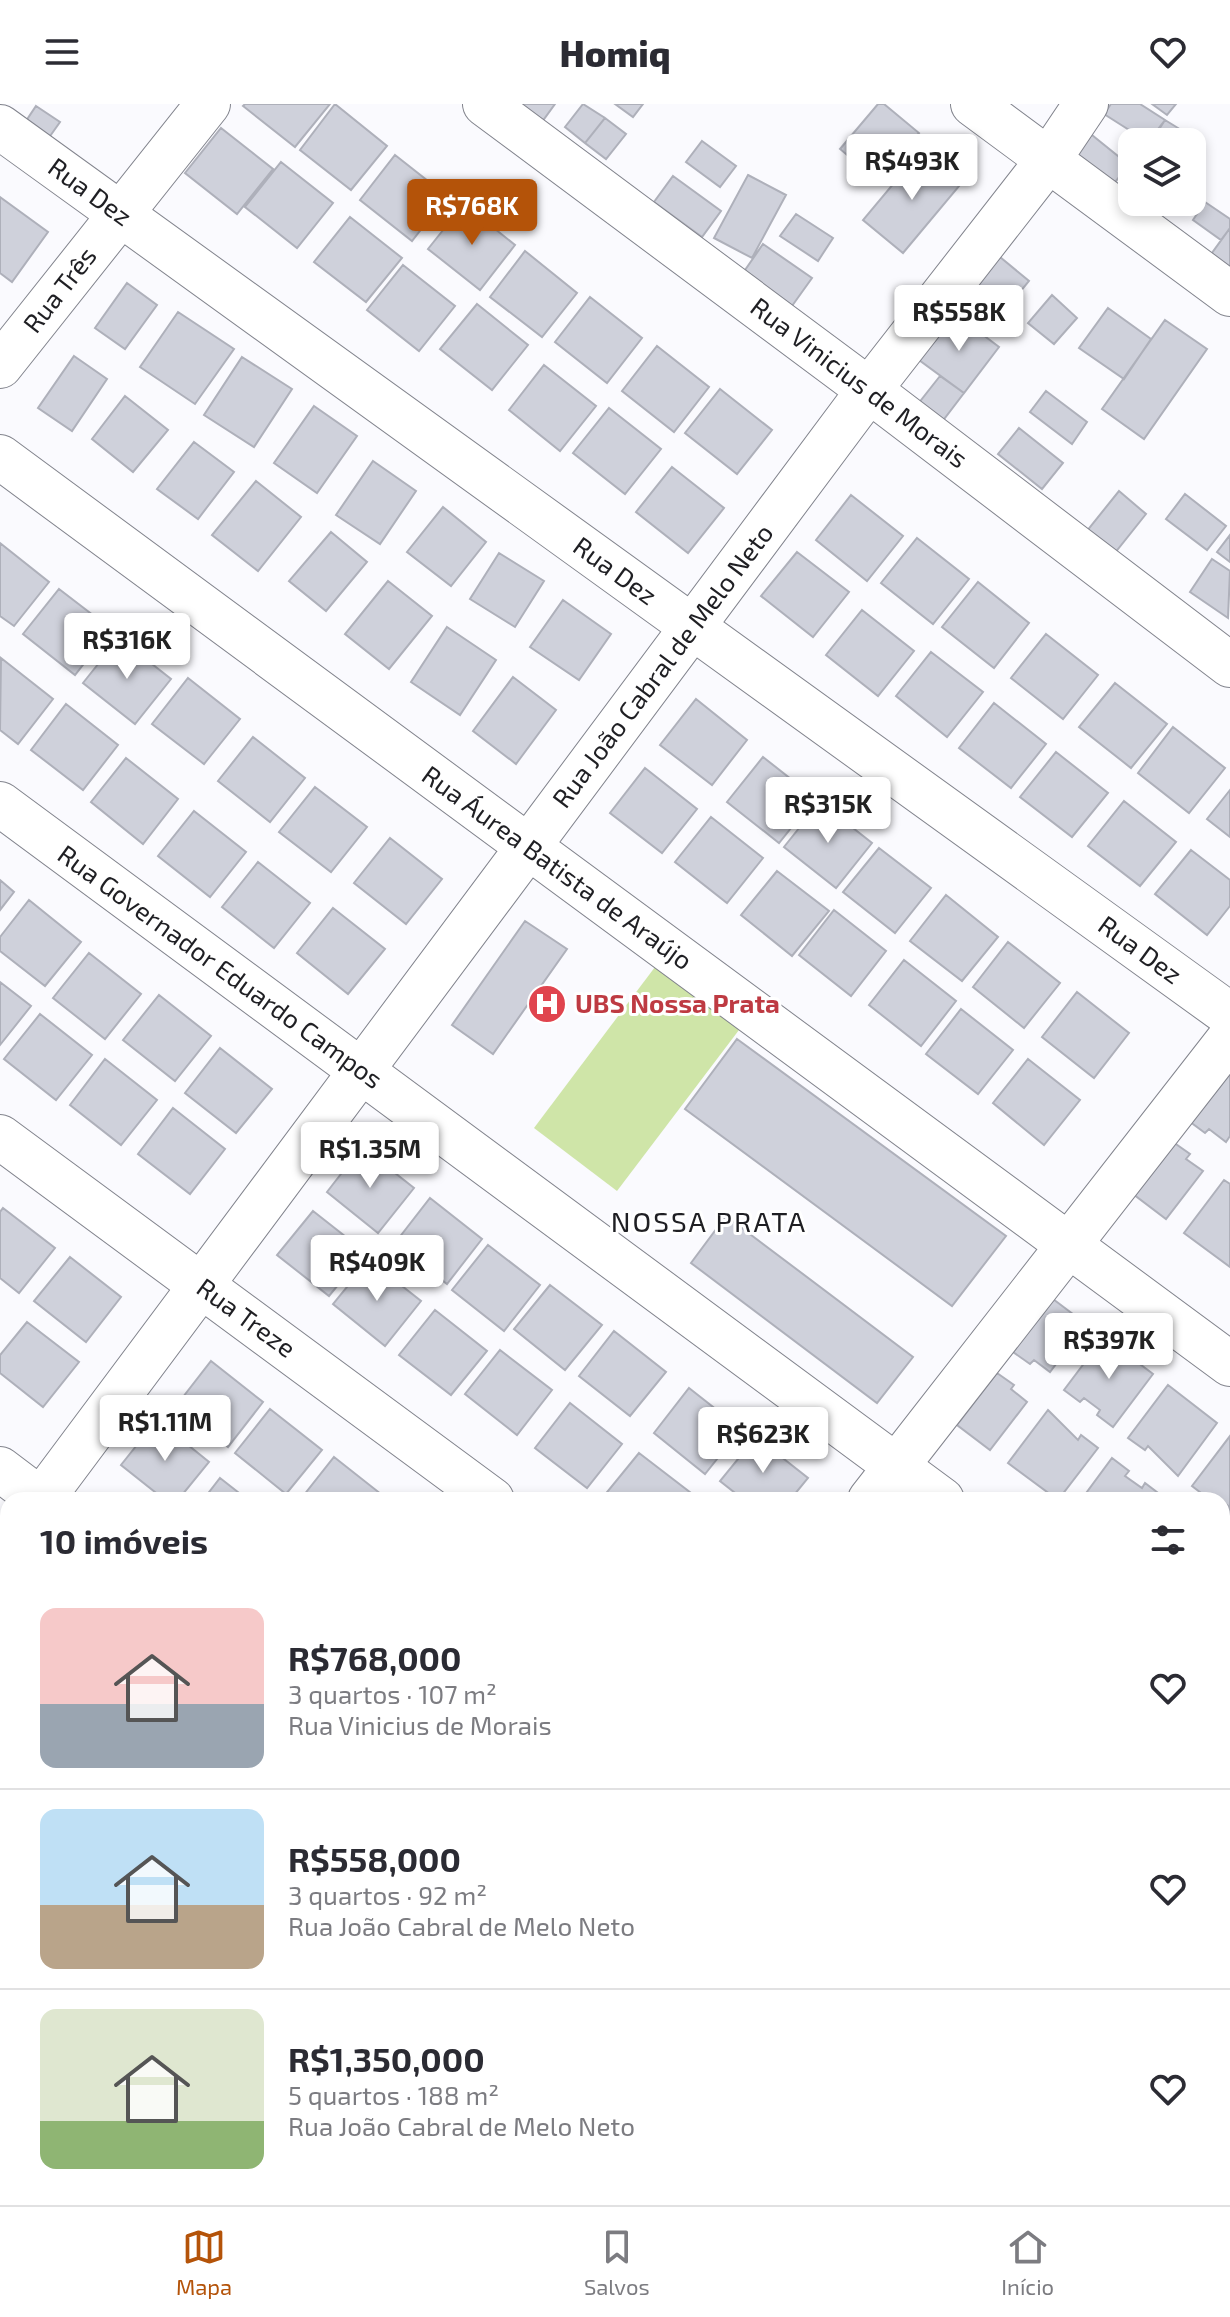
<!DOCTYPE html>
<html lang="pt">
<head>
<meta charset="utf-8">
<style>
	:root { --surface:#fff; --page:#f7f7f7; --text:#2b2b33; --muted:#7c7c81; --line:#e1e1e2; --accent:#b45309 }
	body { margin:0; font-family:"Exo 2",sans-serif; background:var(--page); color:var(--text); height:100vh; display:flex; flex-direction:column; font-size:30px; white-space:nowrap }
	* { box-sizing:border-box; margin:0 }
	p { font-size:26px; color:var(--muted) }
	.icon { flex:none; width:44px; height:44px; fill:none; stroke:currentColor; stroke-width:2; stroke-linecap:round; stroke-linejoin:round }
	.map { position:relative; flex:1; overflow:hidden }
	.side { position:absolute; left:0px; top:1388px; width:1230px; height:714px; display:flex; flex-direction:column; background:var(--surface); border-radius:24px 24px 0 0; box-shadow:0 4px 12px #0003 }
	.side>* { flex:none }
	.fabs { position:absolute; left:1118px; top:24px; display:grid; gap:16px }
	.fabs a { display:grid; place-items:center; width:88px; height:88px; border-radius:16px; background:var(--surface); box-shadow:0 4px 12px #0003; font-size:40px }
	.price { position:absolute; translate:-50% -68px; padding:0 18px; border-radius:8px; background:#fff; color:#222; font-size:26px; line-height:52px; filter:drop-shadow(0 2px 4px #0008) }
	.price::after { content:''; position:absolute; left:50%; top:48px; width:24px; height:18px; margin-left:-12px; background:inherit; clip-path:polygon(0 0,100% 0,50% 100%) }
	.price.on { background:var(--accent); color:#fff }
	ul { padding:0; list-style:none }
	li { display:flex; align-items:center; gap:24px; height:200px; padding:0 40px }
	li+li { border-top:2px solid var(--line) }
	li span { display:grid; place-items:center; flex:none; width:224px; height:160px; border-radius:16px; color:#555 }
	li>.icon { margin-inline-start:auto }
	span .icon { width:96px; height:96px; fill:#fffc; stroke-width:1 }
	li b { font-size:34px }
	h2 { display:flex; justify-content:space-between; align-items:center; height:96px; padding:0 40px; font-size:34px }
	header { display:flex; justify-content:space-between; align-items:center; height:104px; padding:0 40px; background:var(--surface); font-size:36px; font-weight:800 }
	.menu { display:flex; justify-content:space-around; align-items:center; height:112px; border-top:2px solid var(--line); background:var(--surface); font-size:22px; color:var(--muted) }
	.menu a { display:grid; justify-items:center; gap:4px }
	.menu .on { color:var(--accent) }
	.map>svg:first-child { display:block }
	.green { fill:#cfe5a8 }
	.forest { fill:#bbd195 }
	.building { fill:#cfd1db; stroke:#aeb0ba; stroke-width:2 }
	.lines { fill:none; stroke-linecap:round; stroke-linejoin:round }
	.minor-casing { stroke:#82848d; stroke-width:46 }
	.minor { stroke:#fff; stroke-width:44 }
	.labels { text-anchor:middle; stroke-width:6; stroke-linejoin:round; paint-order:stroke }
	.street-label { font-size:26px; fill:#1f1f23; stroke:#fff }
	.health-label { font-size:26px; font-weight:bold; fill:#be3a42; stroke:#fff; text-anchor:start }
	.neighbourhood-label { font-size:28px; letter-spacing:2px; fill:#1f1f23; stroke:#fff }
</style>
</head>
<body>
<header><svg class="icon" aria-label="menu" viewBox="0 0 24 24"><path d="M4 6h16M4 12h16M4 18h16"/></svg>Homiq<svg class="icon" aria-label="heart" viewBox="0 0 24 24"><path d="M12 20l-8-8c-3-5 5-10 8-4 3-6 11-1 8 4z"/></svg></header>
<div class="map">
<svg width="1230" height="2101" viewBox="0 0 1230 2101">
	<rect width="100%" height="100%" fill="#fafafe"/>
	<path class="green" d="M 658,859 L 742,922 L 617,1087 L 534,1024 Z"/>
	<path class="forest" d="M 0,2004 L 8,2007 L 8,2094 L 293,2094 L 322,2101 L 0,2101 Z
		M 995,2094 L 1208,2094 L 1227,2101 L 962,2101 Z"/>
	<path class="building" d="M 245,0 L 330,0 L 295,43 L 243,2 Z
		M 335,0 L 387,42 L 351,86 L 300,46 Z
		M 508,0 L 555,0 L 539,22 Z
		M 583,0 L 605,14 L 585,39 L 565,23 Z
		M 615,0 L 643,0 L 633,13 Z
		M 878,0 L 884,0 L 919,29 L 878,77 L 840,45 Z
		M 1111,0 L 1140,0 L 1165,16 L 1148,38 L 1104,10 Z
		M 1152,0 L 1176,0 L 1167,11 Z
		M 36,2 L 60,18 L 48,35 L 24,20 Z
		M 605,14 L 626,30 L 606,55 L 585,39 Z
		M 1165,16 L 1191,32 L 1188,38 L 1151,38 Z
		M 221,24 L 273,65 L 237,110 L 185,69 Z
		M 1087,27 L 1129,61 L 1103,93 L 1061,60 Z
		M 702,37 L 736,62 L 720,83 L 686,58 Z
		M 920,48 L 960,81 L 903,149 L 863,116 Z
		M 395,51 L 447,92 L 412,137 L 360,96 Z
		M 281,58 L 333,99 L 297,144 L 245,103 Z
		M 748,71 L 786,91 L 752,154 L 714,134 Z
		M 673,72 L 721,107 L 702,133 L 654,98 Z
		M 0,93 L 48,128 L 12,178 L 0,169 Z
		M 1205,98 L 1230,115 L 1230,124 L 1221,136 L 1193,116 Z
		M 464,100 L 515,141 L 480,186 L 428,145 Z
		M 796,110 L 833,134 L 818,157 L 780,132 Z
		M 350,113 L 402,154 L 366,198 L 314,158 Z
		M 1230,124 L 1230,167 L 1209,153 Z
		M 763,140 L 812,174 L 792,202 L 743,169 Z
		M 525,147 L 577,189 L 542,233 L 490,193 Z
		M 1000,153 L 1029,177 L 997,216 L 968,193 Z
		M 403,161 L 455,202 L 419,247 L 367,206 Z
		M 127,179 L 157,201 L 125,245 L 95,224 Z
		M 1052,191 L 1077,214 L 1054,240 L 1028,219 Z
		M 590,193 L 642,234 L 607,279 L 555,238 Z
		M 477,200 L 528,241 L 492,286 L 440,245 Z
		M 1108,204 L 1151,235 L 1124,275 L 1079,244 Z
		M 178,208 L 234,245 L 195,300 L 140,263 Z
		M 954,209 L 999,243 L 964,289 L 919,256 Z
		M 1165,216 L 1207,245 L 1144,335 L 1102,305 Z
		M 657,242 L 709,283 L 674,328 L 622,287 Z
		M 74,252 L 107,275 L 72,327 L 38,304 Z
		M 242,253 L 292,285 L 254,343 L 204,311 Z
		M 544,261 L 596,302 L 560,347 L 509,306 Z
		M 940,272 L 964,289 L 938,323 L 914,305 Z
		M 720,285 L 772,326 L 737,370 L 685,329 Z
		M 1046,287 L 1087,318 L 1072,340 L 1030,308 Z
		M 125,292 L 168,326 L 133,368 L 92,335 Z
		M 314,302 L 357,332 L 317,389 L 274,359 Z
		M 609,304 L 661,345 L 625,390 L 573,349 Z
		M 1019,324 L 1063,359 L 1042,385 L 998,350 Z
		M 194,338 L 234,368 L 198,415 L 157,385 Z
		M 373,357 L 416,387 L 380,440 L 336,411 Z
		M 672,363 L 724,404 L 688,449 L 636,408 Z
		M 256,377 L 301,413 L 258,467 L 212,431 Z
		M 1119,387 L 1146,410 L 1110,455 L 1082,433 Z
		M 1185,390 L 1226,422 L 1207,446 L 1166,415 Z
		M 851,391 L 903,432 L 867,477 L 816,436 Z
		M 443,403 L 486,438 L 451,482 L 407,448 Z
		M 331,428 L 367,458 L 326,507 L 289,477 Z
		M 1230,431 L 1230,458 L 1217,448 Z
		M 917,434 L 969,475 L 933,520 L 881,479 Z
		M 0,439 L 49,478 L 14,522 L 0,512 Z
		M 797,448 L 849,488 L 813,533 L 761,492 Z
		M 499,449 L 544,477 L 515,523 L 470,495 Z
		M 1212,455 L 1230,467 L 1228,514 L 1190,488 Z
		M 388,477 L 432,512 L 389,565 L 345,530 Z
		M 978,478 L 1029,519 L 994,564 L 942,523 Z
		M 59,485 L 111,525 L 75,571 L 23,530 Z
		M 563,496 L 611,530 L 579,576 L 530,543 Z
		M 862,506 L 914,547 L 878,592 L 826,551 Z
		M 447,523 L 496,556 L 460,611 L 411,578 Z
		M 1046,530 L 1098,571 L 1063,615 L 1011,574 Z
		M 119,534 L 171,575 L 135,620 L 83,579 Z
		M 931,548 L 983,588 L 947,633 L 896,592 Z
		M 1,554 L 53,595 L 18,640 L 0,626 Z
		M 513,573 L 556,606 L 516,660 L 473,627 Z
		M 188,574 L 240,615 L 204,660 L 152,620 Z
		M 1115,579 L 1167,620 L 1131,664 L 1079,623 Z
		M 696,595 L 747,636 L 712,681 L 660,641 Z
		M 994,599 L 1046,640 L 1011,684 L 959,644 Z
		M 66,600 L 118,641 L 83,686 L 31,646 Z
		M 1173,623 L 1225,664 L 1189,709 L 1138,669 Z
		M 253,633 L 305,674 L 270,718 L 218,677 Z
		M 1056,648 L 1108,689 L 1072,733 L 1020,693 Z
		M 763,653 L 815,694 L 779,739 L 727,698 Z
		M 126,654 L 178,695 L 143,740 L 91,698 Z
		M 645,664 L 697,705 L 662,749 L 610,709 Z
		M 315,683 L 367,723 L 331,768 L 279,728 Z
		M 1230,686 L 1230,733 L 1207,715 Z
		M 1124,697 L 1176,738 L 1140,782 L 1088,742 Z
		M 820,698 L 872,739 L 836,784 L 784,743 Z
		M 194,707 L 246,748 L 210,793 L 158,752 Z
		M 711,713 L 763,754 L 727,799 L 675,758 Z
		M 390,734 L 442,775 L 406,820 L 354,779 Z
		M 879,744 L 931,784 L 895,829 L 843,788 Z
		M 1191,746 L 1230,776 L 1230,802 L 1207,831 L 1155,790 Z
		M 258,758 L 310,799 L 274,844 L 222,803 Z
		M 777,767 L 829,807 L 792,852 L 741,811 Z
		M 0,776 L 14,788 L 0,806 Z
		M 946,791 L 998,833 L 962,877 L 910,837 Z
		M 29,796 L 81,838 L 45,882 L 0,847 L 0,833 Z
		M 333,804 L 385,845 L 348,890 L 297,849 Z
		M 834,806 L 886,847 L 851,892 L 799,851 Z
		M 525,817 L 567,845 L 493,950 L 452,921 Z
		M 1008,838 L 1060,879 L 1024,924 L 973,883 Z
		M 89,849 L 141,890 L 105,935 L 53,894 Z
		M 904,856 L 956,897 L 921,942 L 869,901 Z
		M 0,878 L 31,902 L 0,941 Z
		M 1077,888 L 1129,929 L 1094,974 L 1042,933 Z
		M 159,891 L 211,932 L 175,977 L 123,936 Z
		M 961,905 L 1013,946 L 978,990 L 926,950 Z
		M 40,910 L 92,951 L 56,996 L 4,955 Z
		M 737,935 L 1006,1132 L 952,1202 L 685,1005 Z
		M 220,944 L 272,985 L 236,1029 L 185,989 Z
		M 105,955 L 157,996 L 121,1041 L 70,1001 Z
		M 1028,955 L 1080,996 L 1044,1041 L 993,999 Z
		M 1230,965 L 1230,1032 L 1226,1038 L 1209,1025 L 1205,1029 L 1189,1017 Z
		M 173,1004 L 225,1045 L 190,1090 L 138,1050 Z
		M 1173,1038 L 1190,1050 L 1186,1055 L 1203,1067 L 1166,1115 L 1133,1090 Z
		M 362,1043 L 414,1084 L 378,1129 L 327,1088 Z
		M 1224,1076 L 1230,1080 L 1230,1163 L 1184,1129 Z
		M 430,1094 L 482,1135 L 447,1180 L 395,1139 Z
		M 3,1104 L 55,1144 L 19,1189 L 0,1174 L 0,1108 Z
		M 313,1107 L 365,1148 L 329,1192 L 277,1151 Z
		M 726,1112 L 913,1253 L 877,1299 L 691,1159 Z
		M 488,1141 L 540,1181 L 504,1227 L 452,1186 Z
		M 70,1153 L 121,1193 L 86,1238 L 34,1197 Z
		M 369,1156 L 421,1197 L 385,1242 L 333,1200 Z
		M 550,1181 L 602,1221 L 565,1266 L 514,1225 Z
		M 1053,1195 L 1086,1220 L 1050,1268 L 1034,1256 L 1030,1260 L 1013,1248 Z
		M 435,1206 L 487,1247 L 451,1291 L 399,1251 Z
		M 27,1218 L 79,1258 L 43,1303 L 0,1269 L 0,1251 Z
		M 614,1227 L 666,1268 L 630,1312 L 579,1272 Z
		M 1104,1233 L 1153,1270 L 1113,1323 L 1097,1311 L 1100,1306 L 1084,1294 L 1080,1298 L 1064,1286 Z
		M 500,1246 L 552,1286 L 517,1331 L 465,1290 Z
		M 211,1257 L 263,1298 L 228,1343 L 176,1302 Z
		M 997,1269 L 1014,1281 L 1011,1285 L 1027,1298 L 990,1346 L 957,1321 Z
		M 1168,1281 L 1217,1319 L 1178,1372 L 1148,1342 L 1145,1346 L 1128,1334 Z
		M 689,1284 L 741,1325 L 705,1370 L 654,1329 Z
		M 570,1299 L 622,1340 L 587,1384 L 535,1344 Z
		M 270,1305 L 322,1346 L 286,1390 L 235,1349 Z
		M 1048,1306 L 1078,1336 L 1081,1331 L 1098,1344 L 1058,1396 L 1008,1359 Z
		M 157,1316 L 209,1358 L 178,1396 L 165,1396 L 121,1361 Z
		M 1230,1332 L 1230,1411 L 1225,1407 L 1229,1403 L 1222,1396 L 1212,1390 L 1209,1395 L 1192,1382 Z
		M 756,1333 L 808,1374 L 790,1396 L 744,1396 L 720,1377 Z
		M 639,1349 L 691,1389 L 686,1396 L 603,1393 Z
		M 334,1353 L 386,1394 L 384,1396 L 300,1396 Z
		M 1112,1354 L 1129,1367 L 1125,1372 L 1142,1384 L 1145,1379 L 1162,1392 L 1159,1396 L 1081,1396 Z
		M 220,1374 L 248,1396 L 203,1396 Z
		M 1230,1466 L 1230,1526 L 1222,1520 L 1222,1476 Z
		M 1,1529 L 8,1535 L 8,1607 L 0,1601 Z
		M 1222,1665 L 1230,1671 L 1230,1701 L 1222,1711 Z
		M 1222,1776 L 1230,1782 L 1230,1854 L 1222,1848 Z
		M 768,2094 L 802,2094 L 808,2098 L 805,2101 L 763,2101 Z"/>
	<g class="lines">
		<g class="minor-casing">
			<path id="minor" d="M 485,0 L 869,286 L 1230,561
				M 973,0 L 1230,190
				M 0,23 L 1230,911
				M 0,262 L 208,0
				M 0,353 L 1230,1260
				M 0,700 L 942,1396
				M 0,1033 L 492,1396
				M 0,1365 L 41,1396
				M 41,1396 L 869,286 L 1049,55 L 1086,0
				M 870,1396 L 1230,934
				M 0,1450 L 8,1439
				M 1222,1603 L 1230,1609
				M 0,1683 L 8,1689
				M 1222,1935 L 1230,1941"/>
		</g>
		<use href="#minor" class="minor"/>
	</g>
	<defs>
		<g id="hospital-disc" transform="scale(2)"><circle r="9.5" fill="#e0444e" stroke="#fff"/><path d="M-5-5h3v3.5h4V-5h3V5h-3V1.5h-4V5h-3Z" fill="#fff"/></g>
	</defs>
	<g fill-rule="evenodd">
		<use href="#hospital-disc" x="547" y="900"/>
	</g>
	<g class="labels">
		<g class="street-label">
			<text transform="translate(90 88) rotate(36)" y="9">Rua Dez</text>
			<text transform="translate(60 186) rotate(-52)" y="9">Rua Três</text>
			<text transform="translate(859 279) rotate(37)" y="9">Rua Vinicius de Morais</text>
			<text transform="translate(615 467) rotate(36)" y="9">Rua Dez</text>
			<text transform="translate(663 562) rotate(-53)" y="9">Rua João Cabral de Melo Neto</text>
			<text transform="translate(557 764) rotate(36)" y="9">Rua Áurea Batista de Araújo</text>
			<text transform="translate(1140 846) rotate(36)" y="9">Rua Dez</text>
			<text transform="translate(220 863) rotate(36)" y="9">Rua Governador Eduardo Campos</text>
			<text transform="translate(246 1214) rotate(36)" y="9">Rua Treze</text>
		</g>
		<g class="health-label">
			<text x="575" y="909">UBS Nossa Prata</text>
		</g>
		<g class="neighbourhood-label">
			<text x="709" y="1128">NOSSA PRATA</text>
		</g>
	</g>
</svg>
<div class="fabs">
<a><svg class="icon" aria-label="layers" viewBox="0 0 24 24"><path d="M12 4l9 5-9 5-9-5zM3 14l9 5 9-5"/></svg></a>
</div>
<b class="price" style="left:912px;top:98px">R$493K</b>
<b class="price on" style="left:472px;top:143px">R$768K</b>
<b class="price" style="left:959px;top:249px">R$558K</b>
<b class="price" style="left:127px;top:577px">R$316K</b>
<b class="price" style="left:828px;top:741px">R$315K</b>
<b class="price" style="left:370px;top:1086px">R$1.35M</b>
<b class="price" style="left:377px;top:1199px">R$409K</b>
<b class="price" style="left:1109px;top:1277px">R$397K</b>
<b class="price" style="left:165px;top:1359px">R$1.11M</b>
<b class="price" style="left:763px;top:1371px">R$623K</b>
<section class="side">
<h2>10 imóveis<svg class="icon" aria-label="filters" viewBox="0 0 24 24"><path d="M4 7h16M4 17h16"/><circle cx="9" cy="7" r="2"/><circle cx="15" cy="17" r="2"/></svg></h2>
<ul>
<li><span style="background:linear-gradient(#f6c9c9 60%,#9aa5b1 0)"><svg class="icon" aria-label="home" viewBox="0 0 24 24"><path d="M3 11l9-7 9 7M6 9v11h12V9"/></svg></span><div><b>R$768,000</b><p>3 quartos · 107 m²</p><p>Rua Vinicius de Morais</p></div><svg class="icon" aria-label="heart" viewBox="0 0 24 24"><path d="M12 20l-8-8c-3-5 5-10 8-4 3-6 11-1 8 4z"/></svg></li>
<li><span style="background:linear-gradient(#bfe0f5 60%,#b9a48a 0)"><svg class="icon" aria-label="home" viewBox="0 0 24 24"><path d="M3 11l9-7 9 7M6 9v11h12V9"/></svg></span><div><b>R$558,000</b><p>3 quartos · 92 m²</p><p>Rua João Cabral de Melo Neto</p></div><svg class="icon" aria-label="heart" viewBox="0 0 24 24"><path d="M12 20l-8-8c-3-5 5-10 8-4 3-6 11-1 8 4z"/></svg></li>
<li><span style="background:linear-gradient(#dfe7d0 70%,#8fb573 0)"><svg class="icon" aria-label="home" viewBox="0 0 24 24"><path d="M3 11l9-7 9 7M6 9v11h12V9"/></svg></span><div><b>R$1,350,000</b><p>5 quartos · 188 m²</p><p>Rua João Cabral de Melo Neto</p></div><svg class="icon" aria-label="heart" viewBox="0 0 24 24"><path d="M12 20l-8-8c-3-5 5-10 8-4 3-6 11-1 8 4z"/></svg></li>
</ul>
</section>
</div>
<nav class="menu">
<a class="on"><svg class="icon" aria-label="map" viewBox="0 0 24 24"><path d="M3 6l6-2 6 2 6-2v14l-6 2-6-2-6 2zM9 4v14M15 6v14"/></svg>Mapa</a>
<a><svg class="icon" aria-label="saved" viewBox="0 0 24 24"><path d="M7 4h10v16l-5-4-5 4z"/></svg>Salvos</a>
<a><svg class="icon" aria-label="home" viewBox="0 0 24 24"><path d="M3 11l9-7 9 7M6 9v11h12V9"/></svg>Início</a>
</nav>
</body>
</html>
